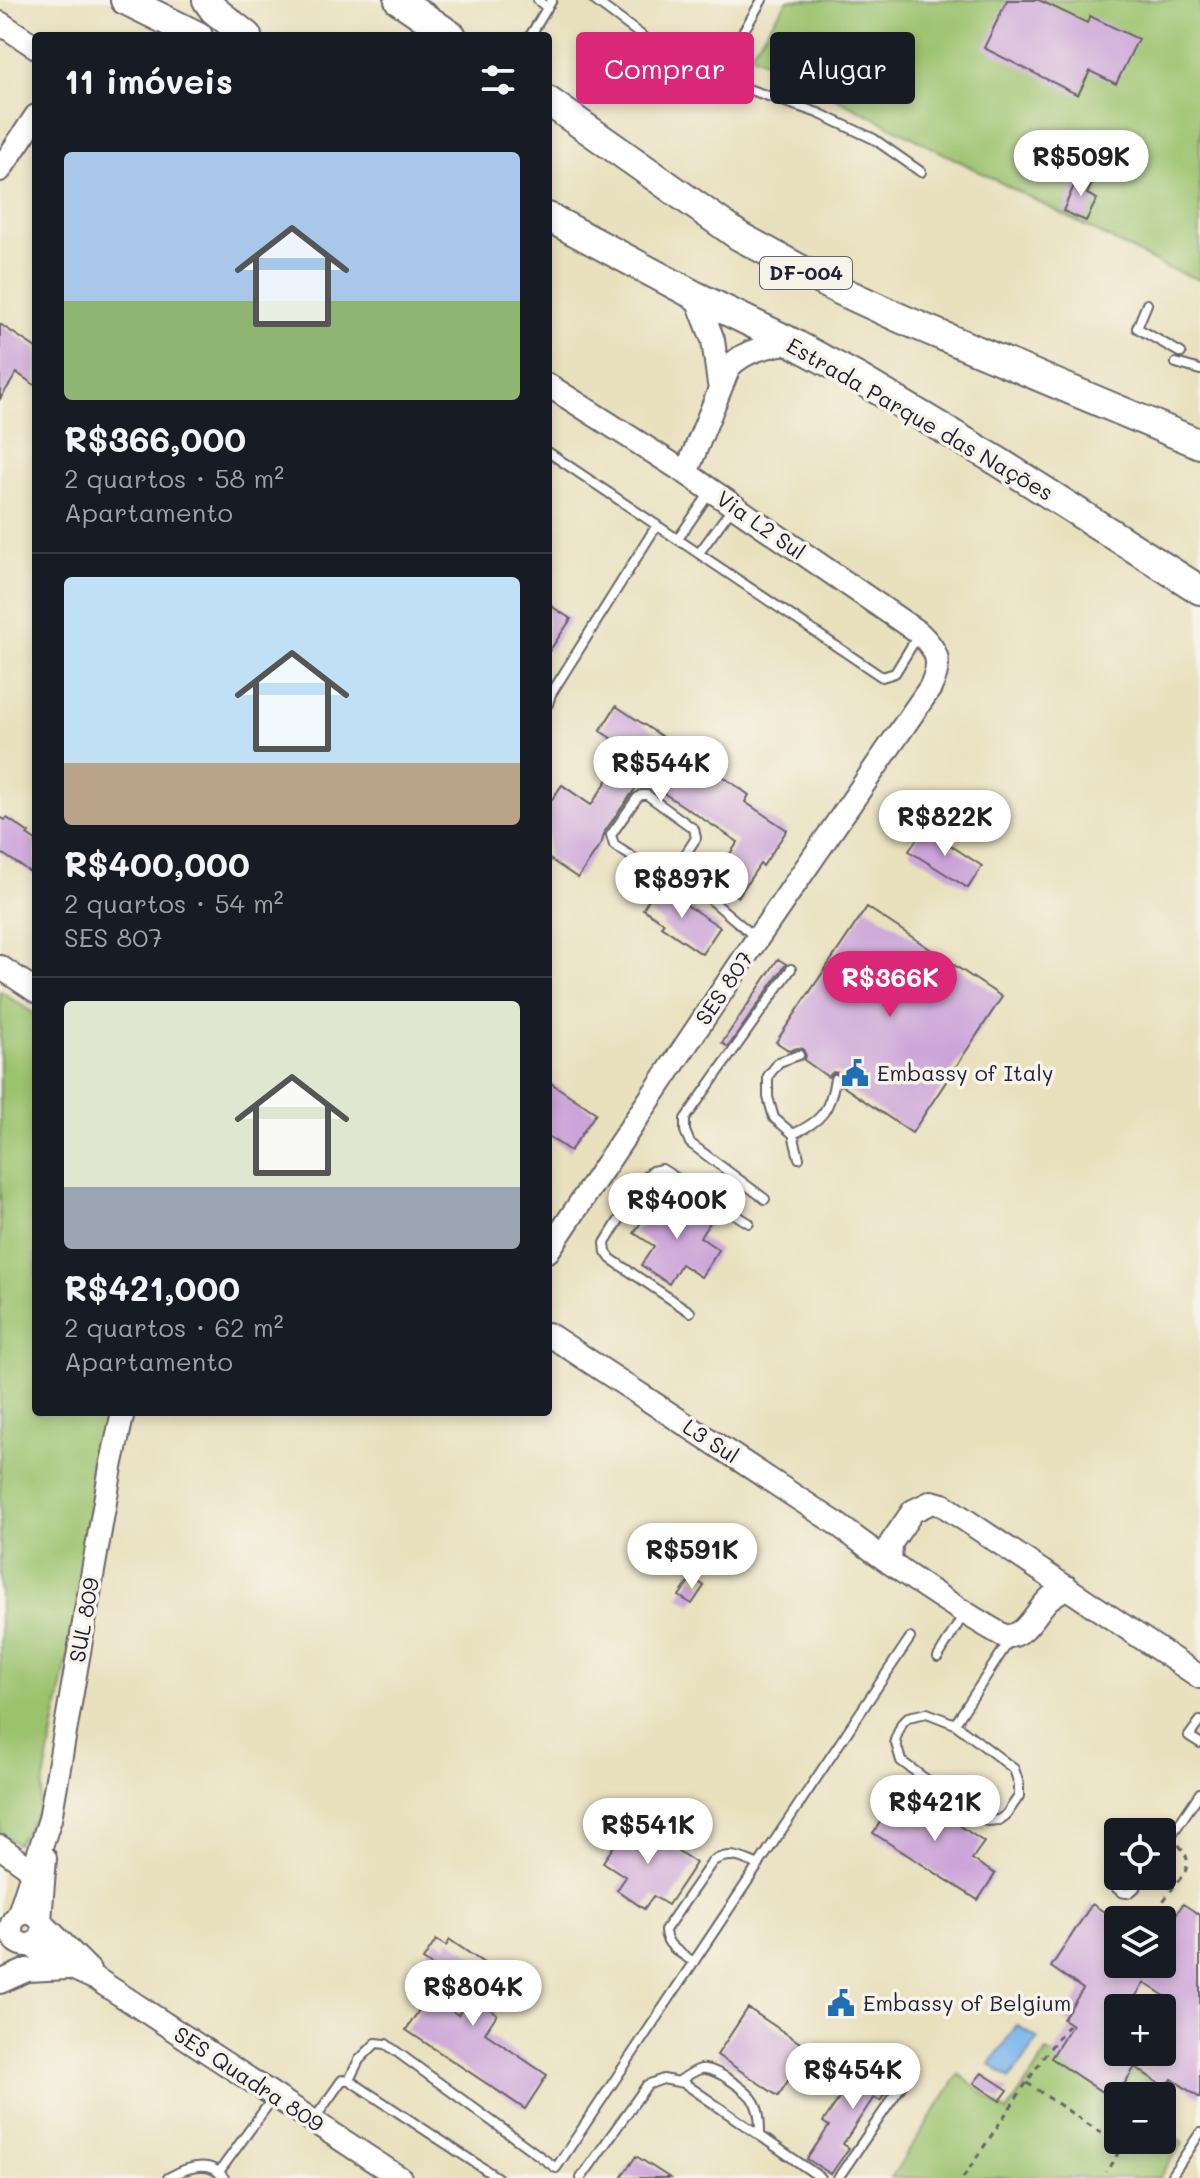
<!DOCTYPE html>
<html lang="pt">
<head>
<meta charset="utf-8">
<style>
	:root { --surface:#171b24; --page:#242831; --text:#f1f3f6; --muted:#9ea1a6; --line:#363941; --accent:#db2777 }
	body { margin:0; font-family:Mali,sans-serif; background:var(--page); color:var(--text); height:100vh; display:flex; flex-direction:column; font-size:30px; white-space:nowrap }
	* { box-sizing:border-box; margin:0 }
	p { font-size:26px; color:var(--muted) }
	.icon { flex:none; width:44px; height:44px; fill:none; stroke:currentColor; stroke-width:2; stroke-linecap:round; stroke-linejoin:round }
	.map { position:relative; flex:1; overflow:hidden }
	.panel { position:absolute; left:32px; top:32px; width:520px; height:1384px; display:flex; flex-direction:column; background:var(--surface); border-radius:8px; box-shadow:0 4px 12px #0003 }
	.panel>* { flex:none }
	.top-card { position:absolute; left:576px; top:32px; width:504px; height:72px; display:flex; gap:16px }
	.buttons { position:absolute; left:1104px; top:1818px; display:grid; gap:16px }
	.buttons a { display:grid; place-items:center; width:72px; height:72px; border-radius:8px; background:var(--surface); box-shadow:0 4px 12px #0003; font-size:40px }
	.price { position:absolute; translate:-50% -68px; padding:0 18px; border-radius:28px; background:#fff; color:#222; font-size:26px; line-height:52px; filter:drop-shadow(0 2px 4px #0008) }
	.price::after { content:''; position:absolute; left:50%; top:48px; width:24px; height:18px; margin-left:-12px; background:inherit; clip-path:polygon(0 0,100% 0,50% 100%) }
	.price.selected { background:var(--accent); color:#fff }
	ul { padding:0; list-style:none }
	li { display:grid; align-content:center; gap:16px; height:424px; padding:0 32px }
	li+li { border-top:2px solid var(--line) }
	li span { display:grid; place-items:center; height:248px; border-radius:8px; color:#555 }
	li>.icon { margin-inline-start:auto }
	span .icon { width:144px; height:144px; fill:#fffc; stroke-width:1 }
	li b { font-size:34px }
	h2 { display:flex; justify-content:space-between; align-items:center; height:96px; padding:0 32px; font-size:34px }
	.chip { padding:0 28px; border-radius:8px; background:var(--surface); box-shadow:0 4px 12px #0003; font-size:28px; line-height:72px }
	.chip.selected { background:var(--accent); color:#fff }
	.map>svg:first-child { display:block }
	.green { fill:#9bc26d; stroke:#5e7254; stroke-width:2 }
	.water { fill:#7bb6ed; stroke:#4e6c94; stroke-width:2 }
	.building { fill:#cca4d9; fill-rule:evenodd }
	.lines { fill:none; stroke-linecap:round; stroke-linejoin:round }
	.service-casing { stroke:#686468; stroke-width:12 }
	.tertiary-casing { stroke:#686468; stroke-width:26 }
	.trunk-casing { stroke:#686468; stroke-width:32 }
	.path { stroke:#686468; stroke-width:3; stroke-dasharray:6 6; stroke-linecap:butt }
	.service { stroke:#fff; stroke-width:8 }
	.tertiary { stroke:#fff; stroke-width:22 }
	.trunk { stroke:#fff; stroke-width:28 }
	.labels { text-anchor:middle; stroke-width:7; stroke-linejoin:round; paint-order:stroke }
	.shield { fill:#f7f3e8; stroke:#62616f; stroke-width:2 }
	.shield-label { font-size:20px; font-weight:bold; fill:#22223b }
	.street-label { font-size:22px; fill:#22223b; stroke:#f7f3e8 }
	.poi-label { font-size:22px; fill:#22223b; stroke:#f7f3e8; text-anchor:start }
</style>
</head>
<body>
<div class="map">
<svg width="1200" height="2178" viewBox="0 0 1200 2178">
	<rect width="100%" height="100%" fill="#f7f3e8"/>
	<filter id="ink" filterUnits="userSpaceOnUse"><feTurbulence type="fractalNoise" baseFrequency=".0125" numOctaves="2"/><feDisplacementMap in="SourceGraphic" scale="16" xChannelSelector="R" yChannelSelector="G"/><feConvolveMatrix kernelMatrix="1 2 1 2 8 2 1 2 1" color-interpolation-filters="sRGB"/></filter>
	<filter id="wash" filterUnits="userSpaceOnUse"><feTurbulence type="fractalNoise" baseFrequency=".006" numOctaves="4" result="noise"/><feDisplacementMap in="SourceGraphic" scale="32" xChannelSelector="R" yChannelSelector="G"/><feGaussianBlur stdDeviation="1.8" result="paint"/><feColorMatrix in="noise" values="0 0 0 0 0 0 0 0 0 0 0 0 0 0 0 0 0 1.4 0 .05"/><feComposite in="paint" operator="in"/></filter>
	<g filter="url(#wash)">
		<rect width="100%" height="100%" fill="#e9e0bd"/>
		<path class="green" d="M 788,0 L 1200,0 L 1200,280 L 1165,267 L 750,54 Z
			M 0,991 L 36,1015 L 36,1412 L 114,1412 L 38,1812 L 17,1844 L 0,1832 Z
			M 1047,2052 L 1115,2096 L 1134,2070 L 1157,2085 L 1148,2096 L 1118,2096 L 1118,2140 L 1162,2140 L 1162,2128 L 1183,2143 L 1159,2178 L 891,2178 L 959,2074 L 1007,2112 Z"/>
		<path class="water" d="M 1017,2025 L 1038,2039 L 1010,2079 L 990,2064 Z"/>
		<g id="blocks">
			<path class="building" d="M 1007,0 L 1039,0 L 1087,23 L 1090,16 L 1138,39 L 1116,84 L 1090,71 L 1078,95 L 984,48 Z
				M 1080,171 L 1095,178 L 1087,194 L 1097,199 L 1086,221 L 1063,211 Z
				M 0,324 L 36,348 L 36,386 L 17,373 L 0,399 Z
				M 548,604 L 571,619 L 548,653 Z
				M 616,706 L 738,787 L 749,795 L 745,802 L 787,830 L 763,866 L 760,864 L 738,897 L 712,880 L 738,842 L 642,779 L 605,831 L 602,842 L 578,878 L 548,858 L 548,805 L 562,785 L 591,805 L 628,749 L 600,731 Z
				M 0,817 L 5,820 L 7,818 L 29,833 L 27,835 L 36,841 L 36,876 L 0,852 Z
				M 924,828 L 982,866 L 968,888 L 909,851 Z
				M 657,886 L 720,927 L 702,954 L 661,926 L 664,923 L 643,909 Z
				M 867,907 L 1002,997 L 912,1133 L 841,1085 L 842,1077 L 839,1073 L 833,1072 L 828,1077 L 804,1060 L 806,1056 L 803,1049 L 797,1048 L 790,1051 L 776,1042 Z
				M 778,959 L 786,964 L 728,1047 L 722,1043 Z
				M 548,1081 L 596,1113 L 570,1151 L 548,1136 Z
				M 685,1199 L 713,1218 L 700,1237 L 719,1250 L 701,1277 L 681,1264 L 669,1284 L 641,1265 L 654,1246 L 634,1233 L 653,1205 L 672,1218 Z
				M 692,1577 L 704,1586 L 692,1604 L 679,1596 Z
				M 903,1788 L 984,1842 L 972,1859 L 995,1874 L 978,1900 L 873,1833 Z
				M 632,1820 L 696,1863 L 668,1905 L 653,1896 L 644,1909 L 617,1890 L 626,1877 L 603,1862 Z
				M 1092,1904 L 1118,1921 L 1118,1964 L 1162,1964 L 1162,1935 L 1183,1904 L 1200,1915 L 1200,2098 L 1172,2079 L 1166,2088 L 1135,2067 L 1114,2100 L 1051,2058 L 1072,2025 L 1063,2019 L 1083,1989 L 1051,1967 ZM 1144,1983 L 1168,1998 L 1162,2007 L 1162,2052 L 1118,2052 L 1118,2008 L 1128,2008 Z
				M 436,1940 L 446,1946 L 450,1940 L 491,1968 L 487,1974 L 497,1980 L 481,2003 L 497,2014 L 485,2033 L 547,2075 L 525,2109 L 406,2030 L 429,1995 L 458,2015 L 472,1992 L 423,1960 Z
				M 748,2008 L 809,2049 L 778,2096 L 717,2055 Z
				M 882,2048 L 899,2060 L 892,2071 L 898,2074 L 880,2101 L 874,2097 L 843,2144 L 849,2148 L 831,2174 L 807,2159 L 829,2126 L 823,2122 L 851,2081 L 857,2085 Z
				M 982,2073 L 1008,2090 L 1000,2101 L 974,2083 Z
				M 636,2156 L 670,2178 L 621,2178 Z"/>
		</g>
	</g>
	<g filter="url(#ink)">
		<use href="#blocks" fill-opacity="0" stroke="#686468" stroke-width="2"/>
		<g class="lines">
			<g class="service-casing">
				<path id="service" d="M 538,0 L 547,8
					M 594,0 L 669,56 L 733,84 L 818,113 L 874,139 L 921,172
					M 530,36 L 552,0
					M 704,73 C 732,57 746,26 762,0
					M 1147,304 L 1137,328 L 1181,353
					M 1176,363 L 1200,370
					M 548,452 L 882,677 L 895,673 L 917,637
					M 678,539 L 711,491
					M 699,553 L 732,508
					M 548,704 L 551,694 L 657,525
					M 641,795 L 647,795 L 694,829 L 696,838 L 670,878 L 664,878 L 614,845 L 611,835 L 637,798 Z
					M 676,870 L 755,937
					M 793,1134 C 822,1121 830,1110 835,1079
					M 799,1158 L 793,1134 L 774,1118 L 768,1097 L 768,1076 L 779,1062 L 799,1055
					M 765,1199 L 690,1143 L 685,1131 L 685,1119 L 791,969
					M 690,1312 L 611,1259 L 606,1252 L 605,1243 L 646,1176 L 652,1171 L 662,1169 L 749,1223
					M 938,1657 L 964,1614
					M 927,1713 L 955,1724 L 1014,1769 L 1019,1784 L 1019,1796 L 1006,1815 L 999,1820 L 987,1821 L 961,1805 L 901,1761 L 895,1740 L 902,1723 L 908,1717 Z
					M 1200,1721 L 1189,1736 L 1200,1743
					M 955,1724 L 1011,1638
					M 1162,1849 L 1200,1793
					M 1118,1870 L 1113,1884 C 1127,1902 1134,1890 1144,1876
					M 694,1962 C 682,1954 665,1946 665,1930 L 713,1861 C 732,1851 741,1858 759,1865
					M 349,2080 L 359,2060 L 376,2043 L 386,2044 L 556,2168 L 910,1638
					M 678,2082 C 685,2077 693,2071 701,2069 C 715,2067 749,2091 755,2103 C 760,2113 760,2125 760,2136
					M 313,2121 L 342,2080 L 349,2080 L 498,2178
					M 219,2172 L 273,2098
					M 168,2178 C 185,2168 209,2158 224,2178
					M 581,2178 L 647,2085 L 663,2079 L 684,2083 L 821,2178
					M 838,2178 L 904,2082
					M 1170,2178 L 1200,2133"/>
			</g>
			<g class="tertiary-casing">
				<path id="tertiary" d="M 0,23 L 36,47
					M 0,170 L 36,116
					M 696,296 L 713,340 L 719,384
					M 548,385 L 686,473 L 919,633 C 939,652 942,663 930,688 L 757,939 L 548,1251
					M 686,473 L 729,367 C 745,350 768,346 791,342
					M 0,967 L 36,991
					M 548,1334 L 837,1524 C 891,1565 946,1603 1004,1636 C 1026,1639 1035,1611 1050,1598 C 1055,1594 1061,1591 1067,1587
					M 890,1563 L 891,1543 L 913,1511 L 932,1502 L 943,1505 L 1200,1677
					M 0,1847 L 32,1870 L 43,1873
					M11 1929a16 16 0 1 1 32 0a16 16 0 1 1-32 0Z
					M 18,1916 L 50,1819 L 111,1467 L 123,1412
					M 40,1920 L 45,1858
					M 42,1923 L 89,1970
					M 30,1945 L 72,1968 L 98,1980 L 400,2178
					M 0,1982 L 27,1970 L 68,1968"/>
			</g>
			<g class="trunk-casing">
				<path id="trunk" d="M 125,0 L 198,36
					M 207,0 L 214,10 L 247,36
					M 399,0 L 452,36
					M 548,101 L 739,236 L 835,288 L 902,319 L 1200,444
					M 548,217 L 696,296 L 791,342 L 858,378 L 999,462 L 1200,590"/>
			</g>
			<path class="path" d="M 1149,1920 L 1185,1872 C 1190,1859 1186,1854 1178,1844
				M 1027,2083 L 1122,2147 L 1106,2172
				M 963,2178 L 1047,2052 L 1069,2024"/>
			<use href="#service" class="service"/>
			<use href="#tertiary" class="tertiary"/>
			<use href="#trunk" class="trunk"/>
		</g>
	</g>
	<defs>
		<g id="civic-bare" transform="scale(2.16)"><path d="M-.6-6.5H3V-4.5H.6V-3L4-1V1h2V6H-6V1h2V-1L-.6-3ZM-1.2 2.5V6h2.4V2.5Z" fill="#1f6fb2" stroke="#f7f3e8" stroke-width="2.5" paint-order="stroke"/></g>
	</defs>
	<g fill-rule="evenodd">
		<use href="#civic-bare" x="855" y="1073"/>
		<use href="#civic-bare" x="841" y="2003"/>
	</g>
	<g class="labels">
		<rect class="shield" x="760" y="257" width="92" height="32" rx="6"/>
		<g class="shield-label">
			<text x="806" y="280">DF-004</text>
		</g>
		<g class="street-label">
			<text transform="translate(920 419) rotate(30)" y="8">Estrada Parque das Nações</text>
			<text transform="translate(761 525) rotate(35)" y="8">Via L2 Sul</text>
			<text transform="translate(724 988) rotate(-56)" y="8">SES 807</text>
			<text transform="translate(711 1441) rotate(33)" y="8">L3 Sul</text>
			<text transform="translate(84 1620) rotate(-80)" y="8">SUL 809</text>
			<text transform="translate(249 2079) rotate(33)" y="8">SES Quadra 809</text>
		</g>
		<g class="poi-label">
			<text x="877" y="1081">Embassy of Italy</text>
			<text x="863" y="2011">Embassy of Belgium</text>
		</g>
	</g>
</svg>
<div class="buttons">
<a><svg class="icon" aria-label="locate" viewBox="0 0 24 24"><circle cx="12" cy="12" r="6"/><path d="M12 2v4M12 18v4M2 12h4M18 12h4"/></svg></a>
<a><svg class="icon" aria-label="layers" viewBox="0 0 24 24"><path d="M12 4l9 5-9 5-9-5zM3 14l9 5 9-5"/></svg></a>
<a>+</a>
<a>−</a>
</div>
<b class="price" style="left:1081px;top:198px">R$509K</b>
<b class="price" style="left:661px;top:804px">R$544K</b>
<b class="price" style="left:945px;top:858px">R$822K</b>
<b class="price" style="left:682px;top:920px">R$897K</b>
<b class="price selected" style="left:890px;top:1019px">R$366K</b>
<b class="price" style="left:677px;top:1241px">R$400K</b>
<b class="price" style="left:692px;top:1591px">R$591K</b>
<b class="price" style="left:935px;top:1843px">R$421K</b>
<b class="price" style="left:648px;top:1866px">R$541K</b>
<b class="price" style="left:473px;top:2028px">R$804K</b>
<b class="price" style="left:853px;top:2111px">R$454K</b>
<div class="top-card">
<a class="chip selected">Comprar</a>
<a class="chip">Alugar</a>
</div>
<section class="panel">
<h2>11 imóveis<svg class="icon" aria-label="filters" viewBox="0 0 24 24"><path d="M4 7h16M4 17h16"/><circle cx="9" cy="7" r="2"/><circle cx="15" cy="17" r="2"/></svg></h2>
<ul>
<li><span style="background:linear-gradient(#a9c7e8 60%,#8fb573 0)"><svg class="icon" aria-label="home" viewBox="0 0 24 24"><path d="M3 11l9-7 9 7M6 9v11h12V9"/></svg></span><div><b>R$366,000</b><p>2 quartos · 58 m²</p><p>Apartamento</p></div></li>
<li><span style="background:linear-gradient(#bfe0f5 75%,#b9a48a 0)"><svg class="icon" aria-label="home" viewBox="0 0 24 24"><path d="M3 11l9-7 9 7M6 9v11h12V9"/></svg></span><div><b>R$400,000</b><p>2 quartos · 54 m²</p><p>SES 807</p></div></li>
<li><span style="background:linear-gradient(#dfe7d0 75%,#9aa5b1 0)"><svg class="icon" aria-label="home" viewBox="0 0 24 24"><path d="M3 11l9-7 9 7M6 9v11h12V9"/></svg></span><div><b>R$421,000</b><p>2 quartos · 62 m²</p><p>Apartamento</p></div></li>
</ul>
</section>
</div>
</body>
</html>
